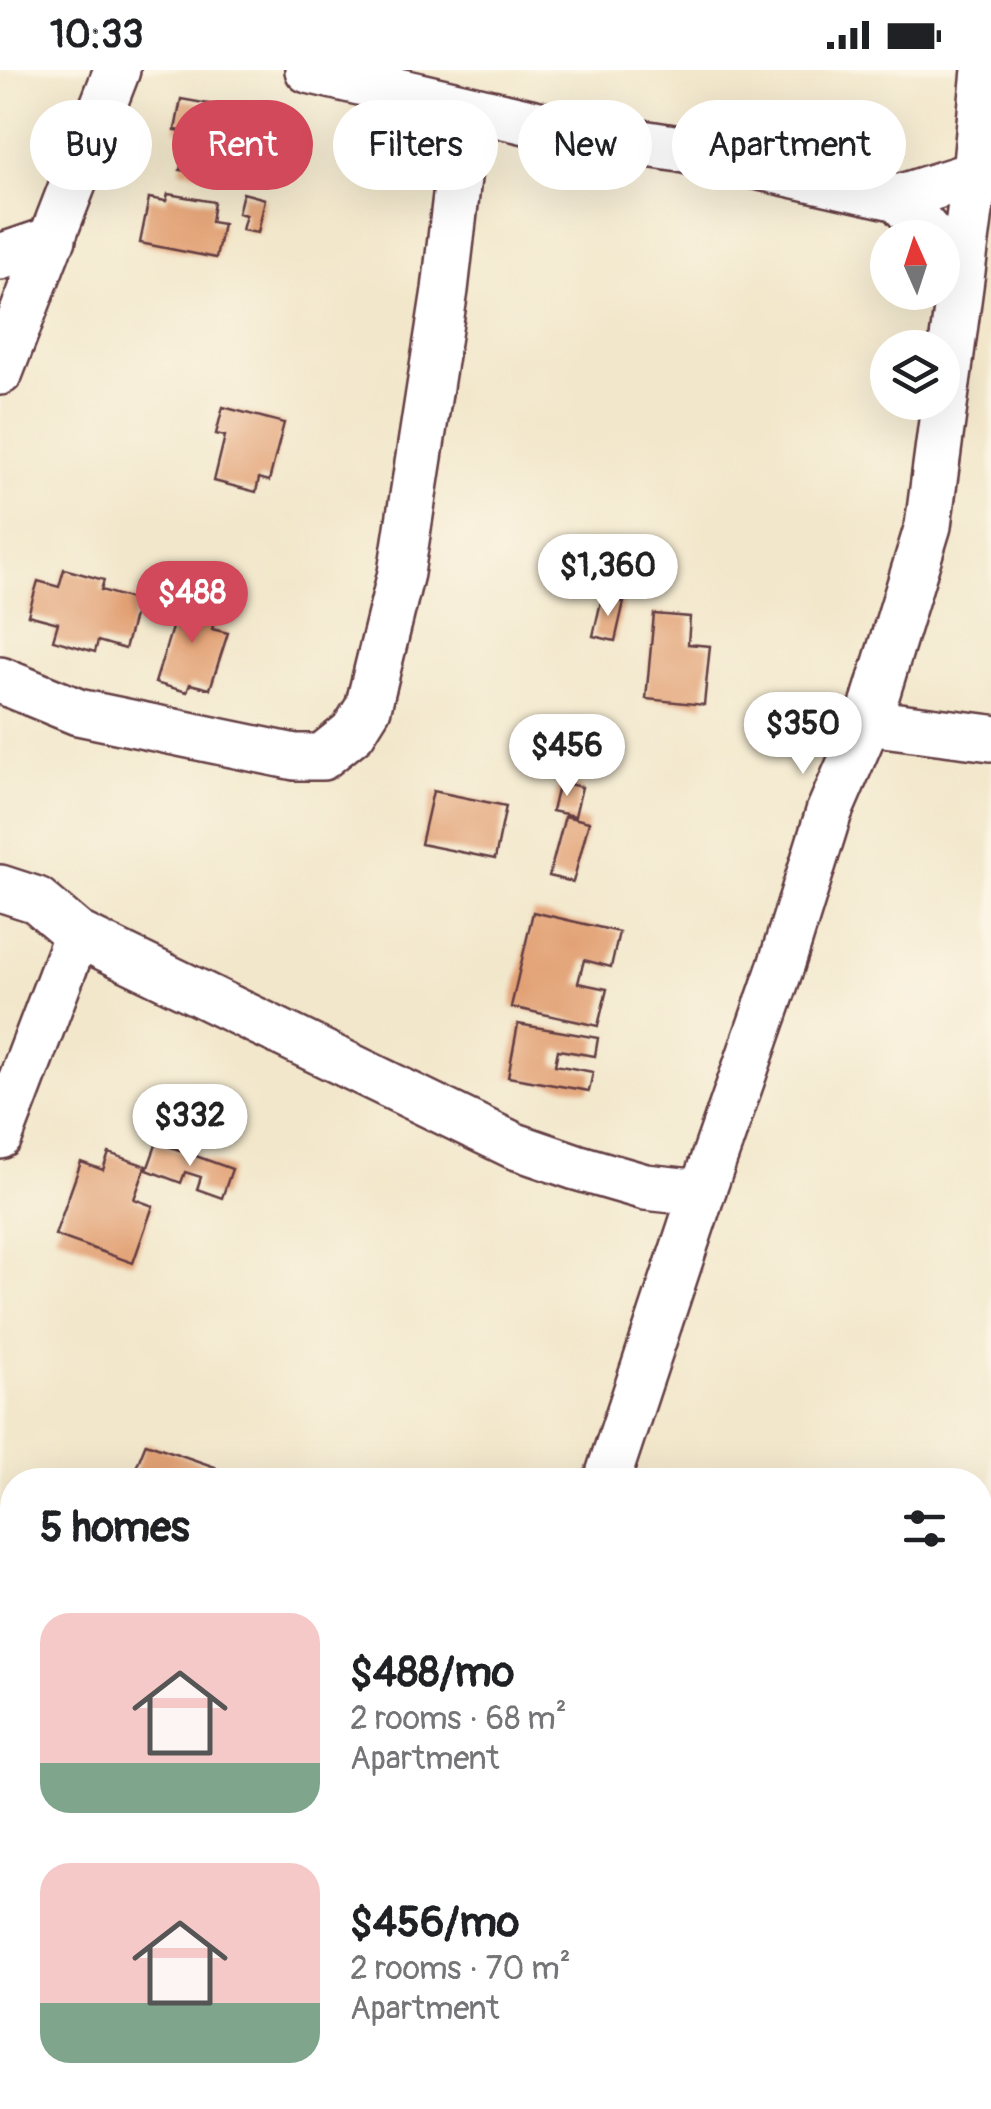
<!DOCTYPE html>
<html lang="en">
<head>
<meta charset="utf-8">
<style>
	:root { --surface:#fff; --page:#f6f6f6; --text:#202124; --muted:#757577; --accent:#d1495b }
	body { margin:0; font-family:Pangolin,sans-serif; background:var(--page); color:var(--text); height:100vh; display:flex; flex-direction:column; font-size:38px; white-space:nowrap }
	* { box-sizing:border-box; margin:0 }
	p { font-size:32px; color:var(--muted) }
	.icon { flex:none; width:55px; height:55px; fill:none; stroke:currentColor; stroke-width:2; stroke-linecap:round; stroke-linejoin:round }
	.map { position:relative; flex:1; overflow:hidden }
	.side { position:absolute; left:0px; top:1398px; width:992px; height:642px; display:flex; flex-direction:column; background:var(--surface); border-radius:40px 40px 0 0; box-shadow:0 10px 40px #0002 }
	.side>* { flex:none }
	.guide { position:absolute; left:30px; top:30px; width:932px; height:90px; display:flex; gap:20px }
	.needle { width:65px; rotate:357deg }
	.controls { position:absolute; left:870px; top:150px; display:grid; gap:20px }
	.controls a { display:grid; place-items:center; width:90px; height:90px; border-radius:50%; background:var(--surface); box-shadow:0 10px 40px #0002; font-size:50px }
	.price { position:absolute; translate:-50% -85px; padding:0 22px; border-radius:35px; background:#fff; color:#222; font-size:32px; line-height:65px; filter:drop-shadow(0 2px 5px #0008) }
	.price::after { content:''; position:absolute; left:50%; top:60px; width:30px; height:22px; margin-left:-15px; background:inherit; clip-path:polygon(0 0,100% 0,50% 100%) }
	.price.on { background:var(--accent); color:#fff }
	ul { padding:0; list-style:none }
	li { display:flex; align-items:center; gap:30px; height:250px; padding:0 40px }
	li span { display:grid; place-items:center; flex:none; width:280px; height:200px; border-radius:30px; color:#555 }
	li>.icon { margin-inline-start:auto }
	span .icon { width:120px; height:120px; fill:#fffc; stroke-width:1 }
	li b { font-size:42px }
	h2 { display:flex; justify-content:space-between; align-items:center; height:120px; padding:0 40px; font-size:42px }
	.pill { padding:0 35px; border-radius:45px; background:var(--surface); box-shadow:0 10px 40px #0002; font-size:35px; line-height:90px }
	.pill.on { background:var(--accent); color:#fff }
	.status { display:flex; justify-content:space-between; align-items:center; height:70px; padding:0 50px; background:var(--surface); direction:ltr }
	.status svg { height:28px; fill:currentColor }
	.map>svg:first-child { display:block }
	.building { fill:#e2a174 }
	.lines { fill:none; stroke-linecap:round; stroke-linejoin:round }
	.minor-casing { stroke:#633d43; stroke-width:50 }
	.path { stroke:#633d43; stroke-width:6; stroke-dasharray:2.5 8; stroke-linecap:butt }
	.minor { stroke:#fff; stroke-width:45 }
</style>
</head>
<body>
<div class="status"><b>10:33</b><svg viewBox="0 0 49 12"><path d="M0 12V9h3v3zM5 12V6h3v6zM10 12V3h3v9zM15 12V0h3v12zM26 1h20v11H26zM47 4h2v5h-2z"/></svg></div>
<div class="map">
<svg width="991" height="2039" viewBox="0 0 991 2039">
	<rect width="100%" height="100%" fill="#fcf5e5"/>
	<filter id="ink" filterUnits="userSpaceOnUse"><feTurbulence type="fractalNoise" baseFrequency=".01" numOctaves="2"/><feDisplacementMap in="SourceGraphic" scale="20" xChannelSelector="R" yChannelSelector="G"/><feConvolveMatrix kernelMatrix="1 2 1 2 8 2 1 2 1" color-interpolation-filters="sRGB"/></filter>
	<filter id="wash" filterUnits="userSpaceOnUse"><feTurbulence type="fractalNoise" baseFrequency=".0048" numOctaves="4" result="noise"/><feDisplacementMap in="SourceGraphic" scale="40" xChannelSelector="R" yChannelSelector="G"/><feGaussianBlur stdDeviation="2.25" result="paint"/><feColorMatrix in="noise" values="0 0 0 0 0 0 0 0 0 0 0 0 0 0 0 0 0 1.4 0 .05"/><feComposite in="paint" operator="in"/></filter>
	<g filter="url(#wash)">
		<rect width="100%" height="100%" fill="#f2e7cb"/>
		<g id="blocks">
			<path class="building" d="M 181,29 L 265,44 L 255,101 L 231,97 L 228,109 L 180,100 L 188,62 L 175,60 Z
				M 243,123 L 265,129 L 258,163 L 242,160 L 246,145 L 238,143 Z
				M 168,124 L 214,132 L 211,152 L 223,154 L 216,188 L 140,173 L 149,128 L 166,131 Z
				M 223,337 L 284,353 L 269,411 L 259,408 L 256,422 L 214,411 L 225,366 L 216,364 Z
				M 64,499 L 104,510 L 101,520 L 138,531 L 125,579 L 98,571 L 95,582 L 53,570 L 58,553 L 28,545 L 38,511 L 59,517 Z
				M 183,522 L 220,532 L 212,559 L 228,563 L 210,619 L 190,614 L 187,622 L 155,613 Z
				M 602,527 L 624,532 L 615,571 L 593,566 Z
				M 654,544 L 690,547 L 688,574 L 710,576 L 704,635 L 646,629 Z
				M 559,712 L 582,717 L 575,746 L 552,741 Z
				M 433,721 L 506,736 L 495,789 L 421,774 Z
				M 565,746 L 589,752 L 573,812 L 549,806 Z
				M 533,842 L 619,862 L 611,897 L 584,890 L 578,913 L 607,919 L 598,956 L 511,937 Z
				M 518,954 L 598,968 L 595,986 L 558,980 L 555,995 L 593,1002 L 589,1021 L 508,1007 Z
				M 157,1072 L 232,1099 L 222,1128 L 197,1119 L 201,1107 L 185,1102 L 181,1113 L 147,1100 Z
				M 109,1083 L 146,1096 L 134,1129 L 153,1136 L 133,1193 L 55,1165 L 81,1092 L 103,1100 Z
				M 146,1373 L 215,1397 L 208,1410 L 131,1410 Z
				M 12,1914 L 12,1951 L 0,1943 L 0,1934 Z
				M 980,1915 L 991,1921 L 991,1948 L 980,1968 Z"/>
		</g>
	</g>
	<g filter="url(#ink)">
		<use href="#blocks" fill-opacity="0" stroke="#633d43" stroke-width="2.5"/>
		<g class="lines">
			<g class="minor-casing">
				<path id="minor" d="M 308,0 L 577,63 L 680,79 L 898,128 L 975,104
					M 898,128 L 933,168
					M 0,187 L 53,169
					M 0,302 L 117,0
					M 0,610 L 78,642 L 295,687 L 322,687 L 353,662 L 368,638 L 401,503 L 445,220 L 466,39
					M 868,652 L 991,668
					M 0,818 L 37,830 L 77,864 L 515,1076 L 576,1097 L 645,1117 L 702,1123
					M 0,1066 L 77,864
					M 607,1410 L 702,1123 L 781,896 L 829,742 L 868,652 L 928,456 L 975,104 L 985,0
					M 980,1679 L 991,1686
					M 785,2028 L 805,2039
					M 357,2039 L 362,2028"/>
			</g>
			<path class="path" d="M 0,1458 L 12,1470
				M 0,1625 L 12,1631
				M 0,1748 L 12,1754"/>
			<use href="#minor" class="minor"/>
		</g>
	</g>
</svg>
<div class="controls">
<a><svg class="needle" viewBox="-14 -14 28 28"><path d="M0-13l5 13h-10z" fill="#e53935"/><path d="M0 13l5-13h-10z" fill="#757577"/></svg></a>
<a><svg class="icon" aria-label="layers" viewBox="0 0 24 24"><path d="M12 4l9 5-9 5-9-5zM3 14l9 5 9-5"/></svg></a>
</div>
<b class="price" style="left:608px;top:549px">$1,360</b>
<b class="price on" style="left:192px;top:576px">$488</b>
<b class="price" style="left:803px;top:707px">$350</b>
<b class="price" style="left:567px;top:729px">$456</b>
<b class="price" style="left:190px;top:1099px">$332</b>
<div class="guide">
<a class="pill">Buy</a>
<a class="pill on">Rent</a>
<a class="pill">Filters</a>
<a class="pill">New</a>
<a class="pill">Apartment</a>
</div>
<section class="side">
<h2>5 homes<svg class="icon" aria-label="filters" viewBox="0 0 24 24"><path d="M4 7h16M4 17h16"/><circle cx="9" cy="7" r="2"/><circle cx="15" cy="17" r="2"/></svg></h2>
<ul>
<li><span style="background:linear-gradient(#f6c9c9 75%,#7fa58c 0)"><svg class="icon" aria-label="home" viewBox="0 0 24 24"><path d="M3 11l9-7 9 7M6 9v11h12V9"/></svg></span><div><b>$488/mo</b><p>2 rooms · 68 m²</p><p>Apartment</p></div></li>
<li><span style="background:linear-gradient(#f6c9c9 70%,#7fa58c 0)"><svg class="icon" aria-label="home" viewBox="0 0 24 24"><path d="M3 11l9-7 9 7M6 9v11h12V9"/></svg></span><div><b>$456/mo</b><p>2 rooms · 70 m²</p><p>Apartment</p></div></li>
</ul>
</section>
</div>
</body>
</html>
